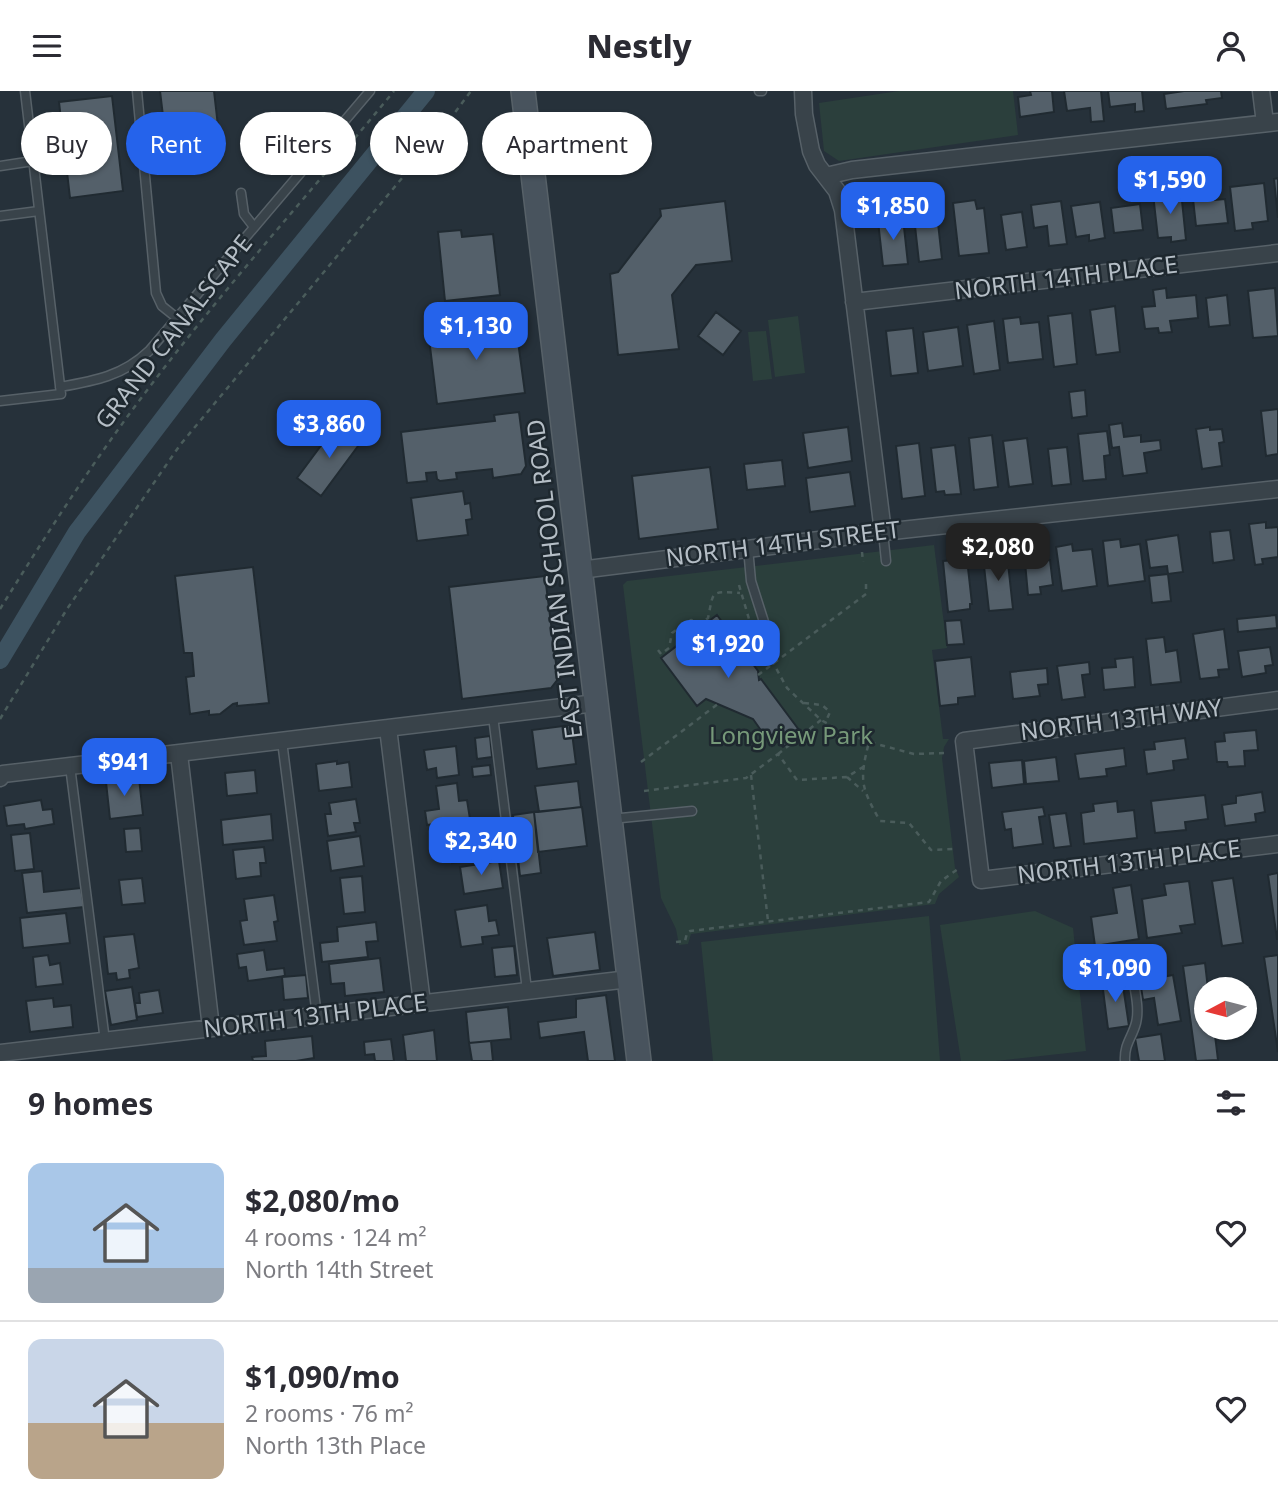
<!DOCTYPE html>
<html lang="en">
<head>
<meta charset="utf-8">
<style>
	:root { --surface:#fff; --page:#f7f7f7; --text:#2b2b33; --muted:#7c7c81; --line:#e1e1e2; --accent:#2563eb }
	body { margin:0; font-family:"Noto Sans",sans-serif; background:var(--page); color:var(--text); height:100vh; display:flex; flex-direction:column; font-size:26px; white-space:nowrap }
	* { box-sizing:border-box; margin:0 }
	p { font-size:23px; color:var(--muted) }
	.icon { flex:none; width:38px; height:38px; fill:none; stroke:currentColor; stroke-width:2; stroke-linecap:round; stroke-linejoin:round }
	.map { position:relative; height:970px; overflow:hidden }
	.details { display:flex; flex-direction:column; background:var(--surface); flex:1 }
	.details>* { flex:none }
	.hud { position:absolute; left:21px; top:21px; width:700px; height:63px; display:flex; gap:14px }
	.needle { width:46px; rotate:263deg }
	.controls { position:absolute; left:1194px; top:886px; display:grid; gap:14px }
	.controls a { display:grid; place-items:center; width:63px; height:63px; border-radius:50%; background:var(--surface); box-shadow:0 2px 5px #0004; font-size:35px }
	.price { position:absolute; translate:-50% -60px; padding:0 16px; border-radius:14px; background:var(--accent); color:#fff; font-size:23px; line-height:46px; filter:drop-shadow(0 2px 4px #0008) }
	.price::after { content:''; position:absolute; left:50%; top:42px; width:21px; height:16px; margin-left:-10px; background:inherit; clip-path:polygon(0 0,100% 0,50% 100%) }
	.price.selected { background:#222; color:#fff }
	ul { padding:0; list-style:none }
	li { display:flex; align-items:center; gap:21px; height:175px; padding:0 28px }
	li+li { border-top:2px solid var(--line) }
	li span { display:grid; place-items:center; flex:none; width:196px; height:140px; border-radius:14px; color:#555 }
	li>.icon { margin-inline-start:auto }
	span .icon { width:84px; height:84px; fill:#fffc; stroke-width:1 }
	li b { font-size:30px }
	h2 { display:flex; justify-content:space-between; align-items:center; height:84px; padding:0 28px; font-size:30px }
	.chip { padding:0 24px; border-radius:32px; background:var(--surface); box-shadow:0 2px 5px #0004; font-size:24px; line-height:63px }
	.chip.selected { background:var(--accent); color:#fff }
	header { display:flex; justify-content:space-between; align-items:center; height:91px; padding:0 28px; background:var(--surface); font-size:32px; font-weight:800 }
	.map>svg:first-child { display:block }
	.green { fill:#2b3f3c }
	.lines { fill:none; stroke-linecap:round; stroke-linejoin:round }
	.canal { stroke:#3d5260; stroke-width:18 }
	.building { fill:#54606a; stroke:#202a31; stroke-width:2 }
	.service-casing { stroke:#576168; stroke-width:11 }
	.minor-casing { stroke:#576168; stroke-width:19 }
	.secondary-casing { stroke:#576168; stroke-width:26 }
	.path { stroke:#4a5c5b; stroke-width:2.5; stroke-dasharray:5 5; stroke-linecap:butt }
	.service { stroke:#39434a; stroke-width:8 }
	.minor { stroke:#39434a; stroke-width:16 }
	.secondary { stroke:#48535d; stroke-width:23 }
	.labels { text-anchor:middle; stroke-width:5; stroke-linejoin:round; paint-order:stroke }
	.street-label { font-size:24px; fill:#b5bec6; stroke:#1e282f }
	.park-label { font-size:24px; fill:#769979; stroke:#1e282f }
</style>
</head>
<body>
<header><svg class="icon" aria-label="menu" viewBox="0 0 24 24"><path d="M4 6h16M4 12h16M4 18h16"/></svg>Nestly<svg class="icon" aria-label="person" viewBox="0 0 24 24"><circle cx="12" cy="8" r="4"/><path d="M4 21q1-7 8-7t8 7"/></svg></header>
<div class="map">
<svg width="1278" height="970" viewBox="0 0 1278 970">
	<rect width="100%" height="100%" fill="#26313a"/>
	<path class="green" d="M 899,0 L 1013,0 L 1018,44 L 839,70 L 824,60 L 819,12 Z
		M 798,225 L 805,282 L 775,286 L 768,229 Z
		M 766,240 L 772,288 L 753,290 L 748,241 Z
		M 934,454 L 947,557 L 932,559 L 943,648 L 949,648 L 944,656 L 942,667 L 955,777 L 959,786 L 939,803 L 935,813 L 691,843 L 688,853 L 679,854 L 676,838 L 661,807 L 623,494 L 627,490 Z
		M 1035,820 L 1073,837 L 1086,960 L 996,970 L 961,970 L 940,834 Z
		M 929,825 L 940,970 L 713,970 L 701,851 Z"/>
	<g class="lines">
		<path class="canal" d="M 0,569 L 77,441 L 223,249 L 426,0"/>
	</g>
	<path class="building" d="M 160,0 L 214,0 L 219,44 L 166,50 Z
		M 1030,0 L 1052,0 L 1054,21 L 1020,26 L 1018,6 L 1031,4 Z
		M 1064,0 L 1101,0 L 1104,30 L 1091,31 L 1090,17 L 1067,20 Z
		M 1108,0 L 1142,0 L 1144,20 L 1135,21 L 1135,13 L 1110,16 Z
		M 1184,0 L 1221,0 L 1222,7 L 1206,9 L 1207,13 L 1166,18 L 1164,3 Z
		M 112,5 L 123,100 L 70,107 L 59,11 Z
		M 1278,87 L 1278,127 L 1274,88 Z
		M 1264,92 L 1268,130 L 1252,132 L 1253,138 L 1235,140 L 1230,96 Z
		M 1181,100 L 1186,149 L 1171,151 L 1171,146 L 1158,147 L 1153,103 Z
		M 1215,105 L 1215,109 L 1225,108 L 1228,132 L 1196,135 L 1193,108 Z
		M 975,109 L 977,118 L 984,117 L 989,162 L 959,165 L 953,112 Z
		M 725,110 L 732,170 L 696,174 L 672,204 L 679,258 L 618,264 L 610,183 L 618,181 L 661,125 L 660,118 Z
		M 1061,110 L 1067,153 L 1049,155 L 1047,135 L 1034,137 L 1031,114 Z
		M 1100,111 L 1105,147 L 1089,150 L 1089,144 L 1076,146 L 1071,115 Z
		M 1140,113 L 1143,139 L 1114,142 L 1111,117 Z
		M 1022,121 L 1027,156 L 1006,159 L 1001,124 Z
		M 937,123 L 942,168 L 919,171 L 914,126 Z
		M 903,127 L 908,173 L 883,175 L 878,130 Z
		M 461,139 L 462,146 L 493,143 L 500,204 L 445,210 L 438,141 Z
		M 1166,197 L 1167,207 L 1196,204 L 1198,227 L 1170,230 L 1172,241 L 1159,242 L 1158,237 L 1145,238 L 1142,216 L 1155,215 L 1153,199 Z
		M 1275,197 L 1278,245 L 1253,247 L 1248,200 Z
		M 1227,204 L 1230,234 L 1209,236 L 1206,207 Z
		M 1115,215 L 1120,261 L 1096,264 L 1090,219 Z
		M 716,221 L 741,240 L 723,264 L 698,245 Z
		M 1072,222 L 1077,273 L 1054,276 L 1048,225 Z
		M 1020,226 L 1021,233 L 1039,231 L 1043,268 L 1008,272 L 1003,228 Z
		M 515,228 L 525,302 L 437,313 L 428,239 Z
		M 994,230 L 1000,279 L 974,283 L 967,234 Z
		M 958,236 L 963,275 L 928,280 L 923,241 Z
		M 913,237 L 918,282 L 891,285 L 886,240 Z
		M 1085,299 L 1087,325 L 1072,327 L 1069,301 Z
		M 1278,318 L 1278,363 L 1266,365 L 1261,320 Z
		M 519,321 L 526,375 L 521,383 L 493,387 L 492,378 L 456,382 L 457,388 L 440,390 L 437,388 L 436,381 L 426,382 L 427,390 L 407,392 L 401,341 L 495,330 L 494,324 Z
		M 1122,332 L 1124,346 L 1141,344 L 1141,351 L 1160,349 L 1161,359 L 1144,362 L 1147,382 L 1123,385 L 1119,356 L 1112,357 L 1109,334 Z
		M 337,333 L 361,351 L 321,405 L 297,387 Z
		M 848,336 L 852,370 L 808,377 L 803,342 Z
		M 1210,336 L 1210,339 L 1222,338 L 1224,351 L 1219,352 L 1222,375 L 1202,378 L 1196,338 Z
		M 1107,340 L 1110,364 L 1104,365 L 1106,388 L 1083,390 L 1078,343 Z
		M 992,344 L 998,396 L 974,399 L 969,347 Z
		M 1027,347 L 1033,393 L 1009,396 L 1003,350 Z
		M 919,352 L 925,405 L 902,408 L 896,355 Z
		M 955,354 L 961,403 L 945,404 L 944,400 L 936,401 L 931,357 Z
		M 1067,356 L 1071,393 L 1052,395 L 1048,358 Z
		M 782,369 L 785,395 L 747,399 L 744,373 Z
		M 710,376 L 718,438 L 639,448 L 632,385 Z
		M 850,381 L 855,415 L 810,421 L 806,387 Z
		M 463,400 L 465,413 L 470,412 L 472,428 L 466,429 L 468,444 L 417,450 L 411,407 Z
		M 1266,431 L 1266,437 L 1278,436 L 1278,466 L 1262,468 L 1263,473 L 1255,474 L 1249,433 Z
		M 1230,439 L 1234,469 L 1213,472 L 1210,441 Z
		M 1178,444 L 1183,481 L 1168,483 L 1167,475 L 1150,477 L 1146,449 Z
		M 1120,448 L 1121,456 L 1140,453 L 1145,490 L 1108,495 L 1103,450 Z
		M 1072,453 L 1073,460 L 1092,458 L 1097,495 L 1062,500 L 1056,456 Z
		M 1007,463 L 1013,518 L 989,520 L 983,466 Z
		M 967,468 L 972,513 L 970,513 L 970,518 L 948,521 L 943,470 Z
		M 1050,469 L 1053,494 L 1040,496 L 1041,503 L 1028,504 L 1025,471 Z
		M 253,476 L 269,612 L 237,615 L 237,612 L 233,613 L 220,623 L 209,624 L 209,620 L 190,623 L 186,586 L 194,585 L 192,562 L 184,562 L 175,485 Z
		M 1168,483 L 1171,510 L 1152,512 L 1149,485 Z
		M 545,485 L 558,588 L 551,597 L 462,608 L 449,496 Z
		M 717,524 L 758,580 L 759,589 L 761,588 L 802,643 L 783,656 L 778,650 L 772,655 L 753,628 L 706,608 L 697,615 L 661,567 Z
		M 1276,524 L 1277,537 L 1238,541 L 1237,528 Z
		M 961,529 L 964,553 L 947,554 L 945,530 Z
		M 1224,538 L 1229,578 L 1218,579 L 1219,586 L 1200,588 L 1193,543 Z
		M 1164,546 L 1166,561 L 1177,559 L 1181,591 L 1151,594 L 1146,548 Z
		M 1270,556 L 1273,574 L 1265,575 L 1266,582 L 1242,586 L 1238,560 Z
		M 971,566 L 975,605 L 958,607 L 958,613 L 940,615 L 935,570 Z
		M 1133,566 L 1135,596 L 1104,599 L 1102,577 L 1116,576 L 1115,568 Z
		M 1089,571 L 1090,583 L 1082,584 L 1085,606 L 1062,609 L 1057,575 Z
		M 1047,577 L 1048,593 L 1038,594 L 1040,605 L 1013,608 L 1010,581 Z
		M 571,634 L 576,673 L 537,678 L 532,639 Z
		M 1256,639 L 1258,659 L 1244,660 L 1245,675 L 1228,676 L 1227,671 L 1217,671 L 1215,651 L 1225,650 L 1224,642 Z
		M 490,645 L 492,666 L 477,668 L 475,647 Z
		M 1185,647 L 1188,668 L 1173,670 L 1174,679 L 1147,683 L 1144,659 L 1155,658 L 1154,651 Z
		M 456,655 L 459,684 L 437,687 L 436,677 L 427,679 L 424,659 Z
		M 1124,657 L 1126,675 L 1106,678 L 1107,685 L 1079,688 L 1075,663 Z
		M 1056,666 L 1059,690 L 1026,693 L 1024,670 Z
		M 1022,669 L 1024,693 L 992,697 L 989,672 Z
		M 337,670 L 337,673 L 349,671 L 352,696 L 319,700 L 316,673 Z
		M 490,674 L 491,684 L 473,686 L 472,676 Z
		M 255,679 L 257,702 L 227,705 L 225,682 Z
		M 139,687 L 143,724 L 110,728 L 106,691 Z
		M 578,690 L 581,716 L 539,721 L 535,695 Z
		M 457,692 L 459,710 L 467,709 L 470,728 L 427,734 L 425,720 L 439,718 L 436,695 Z
		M 1262,701 L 1265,721 L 1255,723 L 1256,731 L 1225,735 L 1222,714 L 1236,712 L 1236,705 Z
		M 1205,704 L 1208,728 L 1185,731 L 1186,739 L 1155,742 L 1151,710 Z
		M 356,708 L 360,732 L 354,732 L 356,741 L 328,745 L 325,723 L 331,723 L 329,712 Z
		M 41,709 L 43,719 L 52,718 L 54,733 L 25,738 L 24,733 L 7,735 L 4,715 Z
		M 1117,710 L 1118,721 L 1134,719 L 1137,747 L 1084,753 L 1081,722 L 1094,720 L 1093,713 Z
		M 582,716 L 587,755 L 538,761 L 534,721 Z
		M 1043,716 L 1045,725 L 1039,726 L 1043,753 L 1013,757 L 1011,738 L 1005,739 L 1002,721 Z
		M 534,721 L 541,782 L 520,785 L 513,724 Z
		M 1066,722 L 1071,755 L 1054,757 L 1049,724 Z
		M 271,723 L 273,749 L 223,754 L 221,729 Z
		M 462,735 L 467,770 L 452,772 L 451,758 L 441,759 L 438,738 Z
		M 140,737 L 142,760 L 126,761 L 124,738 Z
		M 30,742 L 34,778 L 15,780 L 11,744 Z
		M 360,745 L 364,775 L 331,780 L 327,750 Z
		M 264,756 L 266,772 L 260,772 L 261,785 L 236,788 L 233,759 Z
		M 499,770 L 503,797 L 464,803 L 460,776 Z
		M 42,780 L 44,801 L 81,797 L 84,816 L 27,822 L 22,782 Z
		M 1278,782 L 1278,848 L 1277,848 L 1268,784 Z
		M 362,785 L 365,821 L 344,823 L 340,787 Z
		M 142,787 L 145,812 L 122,814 L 119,789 Z
		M 1233,787 L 1243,852 L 1222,855 L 1212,790 Z
		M 1189,790 L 1195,833 L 1180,835 L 1182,842 L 1147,847 L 1142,808 L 1166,804 L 1164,793 Z
		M 1131,794 L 1139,848 L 1095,855 L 1091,826 L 1117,822 L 1113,797 Z
		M 274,804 L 278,830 L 274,831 L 277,850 L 244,854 L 240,830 L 247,829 L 244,808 Z
		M 487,814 L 489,830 L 496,829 L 499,844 L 482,846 L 483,853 L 461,856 L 455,819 Z
		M 66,822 L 70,852 L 23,857 L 20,827 Z
		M 376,831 L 378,850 L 366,851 L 368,866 L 322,871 L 320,852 L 338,850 L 337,836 Z
		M 595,841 L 600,879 L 553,885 L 547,847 Z
		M 134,843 L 139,877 L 129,879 L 130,887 L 117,889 L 116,882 L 108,883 L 104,846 Z
		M 514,855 L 517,884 L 495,886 L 492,857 Z
		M 264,859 L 267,879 L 284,877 L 285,885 L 248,890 L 246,876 L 239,877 L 237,863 Z
		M 48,864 L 50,874 L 60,872 L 63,893 L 36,896 L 33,866 Z
		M 1278,864 L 1278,961 L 1264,866 Z
		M 380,867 L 384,901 L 345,905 L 344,892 L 331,893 L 329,873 Z
		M 1205,872 L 1208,898 L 1206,898 L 1206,936 L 1214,936 L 1218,969 L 1196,970 L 1183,875 Z
		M 306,884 L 308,907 L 284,909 L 282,886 Z
		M 1173,884 L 1181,930 L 1158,934 L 1154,907 L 1143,909 L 1140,890 Z
		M 1122,888 L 1129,935 L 1108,938 L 1102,891 Z
		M 132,896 L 137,929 L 111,934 L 105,900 Z
		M 159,899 L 163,922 L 137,926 L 135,912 L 140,912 L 139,902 Z
		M 606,904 L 615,970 L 588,970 L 584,941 L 540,947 L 538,931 L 576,926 L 576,908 Z
		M 53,907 L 54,916 L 71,914 L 73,936 L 30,941 L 26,910 Z
		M 508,916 L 511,948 L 469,952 L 466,921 Z
		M 434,939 L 437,970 L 406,970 L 403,944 Z
		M 1161,943 L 1165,970 L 1139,970 L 1135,947 Z
		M 312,945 L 314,967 L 296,970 L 253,970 L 252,966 L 266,965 L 265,950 Z
		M 391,948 L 394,970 L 375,970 L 374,963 L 365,964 L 364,951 Z
		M 491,950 L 493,970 L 472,970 L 469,952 Z"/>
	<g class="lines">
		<g class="service-casing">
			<path id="service" d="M 137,0 L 156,202 L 162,215 L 177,227
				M 759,0 L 762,0
				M 0,75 L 33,70
				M 241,102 L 244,123 L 254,136
				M 0,125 L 39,120
				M 60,296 C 94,290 123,285 149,260 L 370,0
				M 0,310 L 61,303 L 25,0
				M 883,441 L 886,470
				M 748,457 L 751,490 L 765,534
				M 493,625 L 527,899
				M 282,650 L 317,925
				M 70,675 L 105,950
				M 611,728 L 692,720
				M 1125,970 C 1124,953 1132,947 1136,932 C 1140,916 1134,897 1132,881"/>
		</g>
		<g class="minor-casing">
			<path id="minor" d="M 803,0 L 804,23 L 811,60 L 817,74 L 837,100 L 843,119 L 883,441
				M 1261,0 L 1265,32
				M 826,85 L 852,79 L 1278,31
				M 854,211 L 1278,162
				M 580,479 L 883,441 L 1278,398
				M 1278,609 L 964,650 L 981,789 L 1278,753
				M 388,637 L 422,912
				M 179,663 L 211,937
				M 0,687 L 3,683 L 596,612
				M 0,962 L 629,888"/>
		</g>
		<g class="secondary-casing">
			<path id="secondary" d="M 523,0 L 639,970"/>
		</g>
		<path class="path" d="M 862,461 L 863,471
			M 739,494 L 749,528
			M 0,518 C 46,444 92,372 145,302 C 223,198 311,101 394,0
			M 757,543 L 787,597 L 821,629 L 843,641 L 869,651
			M 658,559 L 661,563 L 669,557 L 672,542 L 691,529 L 701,532 L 708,527 C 714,500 709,500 740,502
			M 758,584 L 866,503 L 866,489
			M 804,612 L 822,614 L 830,621 L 826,630
			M 0,628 L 67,518 L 180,354 L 442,39 L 471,0
			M 944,662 L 914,663 L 869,651 C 859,690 861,696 880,730 L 909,732 L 931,759 L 955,758
			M 778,663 L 821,629
			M 641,671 L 718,613
			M 751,684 L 768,830
			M 847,686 L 863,700
			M 644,700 L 746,687 L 778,663 L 797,689 L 847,686 L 863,676
			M 676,851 L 685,850 L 687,842 L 690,840 L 929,811 L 941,790 L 958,778"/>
		<use href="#service" class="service"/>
		<use href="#minor" class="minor"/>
		<use href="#secondary" class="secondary"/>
	</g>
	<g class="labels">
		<g class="street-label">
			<text transform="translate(1066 187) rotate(-7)" y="8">NORTH 14TH PLACE</text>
			<text transform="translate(174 241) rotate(-52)" y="8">GRAND CANALSCAPE</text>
			<text transform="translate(783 453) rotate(-7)" y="8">NORTH 14TH STREET</text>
			<text transform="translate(555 488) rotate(-97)" y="8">EAST INDIAN SCHOOL ROAD</text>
			<text transform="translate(1121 629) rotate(-7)" y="8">NORTH 13TH WAY</text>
			<text transform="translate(1129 771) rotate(-7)" y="8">NORTH 13TH PLACE</text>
			<text transform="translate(315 925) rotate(-7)" y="8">NORTH 13TH PLACE</text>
		</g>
		<g class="park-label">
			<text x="791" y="653">Longview Park</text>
		</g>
	</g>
</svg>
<div class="controls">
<a><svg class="needle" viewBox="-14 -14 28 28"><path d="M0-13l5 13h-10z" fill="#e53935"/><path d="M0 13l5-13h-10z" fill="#7c7c81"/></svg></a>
</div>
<b class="price" style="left:1170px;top:125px">$1,590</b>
<b class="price" style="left:893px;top:151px">$1,850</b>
<b class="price" style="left:476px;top:271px">$1,130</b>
<b class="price" style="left:329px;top:369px">$3,860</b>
<b class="price selected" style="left:998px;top:492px">$2,080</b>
<b class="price" style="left:728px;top:589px">$1,920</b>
<b class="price" style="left:124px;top:707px">$941</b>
<b class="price" style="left:481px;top:786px">$2,340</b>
<b class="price" style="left:1115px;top:913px">$1,090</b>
<div class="hud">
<a class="chip">Buy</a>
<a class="chip selected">Rent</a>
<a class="chip">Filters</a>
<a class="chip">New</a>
<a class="chip">Apartment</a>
</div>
</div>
<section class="details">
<h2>9 homes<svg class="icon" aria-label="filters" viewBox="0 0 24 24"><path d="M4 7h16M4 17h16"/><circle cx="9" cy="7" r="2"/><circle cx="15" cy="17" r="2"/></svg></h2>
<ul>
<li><span style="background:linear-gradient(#a9c7e8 75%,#9aa5b1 0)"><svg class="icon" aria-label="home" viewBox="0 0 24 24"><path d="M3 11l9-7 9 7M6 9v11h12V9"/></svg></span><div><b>$2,080/mo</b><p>4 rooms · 124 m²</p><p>North 14th Street</p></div><svg class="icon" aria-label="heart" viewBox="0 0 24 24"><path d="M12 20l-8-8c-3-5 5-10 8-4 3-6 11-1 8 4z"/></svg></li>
<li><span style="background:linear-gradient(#c9d6e8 60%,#b9a48a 0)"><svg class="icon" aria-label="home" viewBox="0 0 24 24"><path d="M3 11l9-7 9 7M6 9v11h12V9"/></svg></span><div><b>$1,090/mo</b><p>2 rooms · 76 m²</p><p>North 13th Place</p></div><svg class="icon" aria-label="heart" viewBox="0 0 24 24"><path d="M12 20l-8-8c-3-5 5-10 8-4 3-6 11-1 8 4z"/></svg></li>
</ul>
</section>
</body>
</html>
